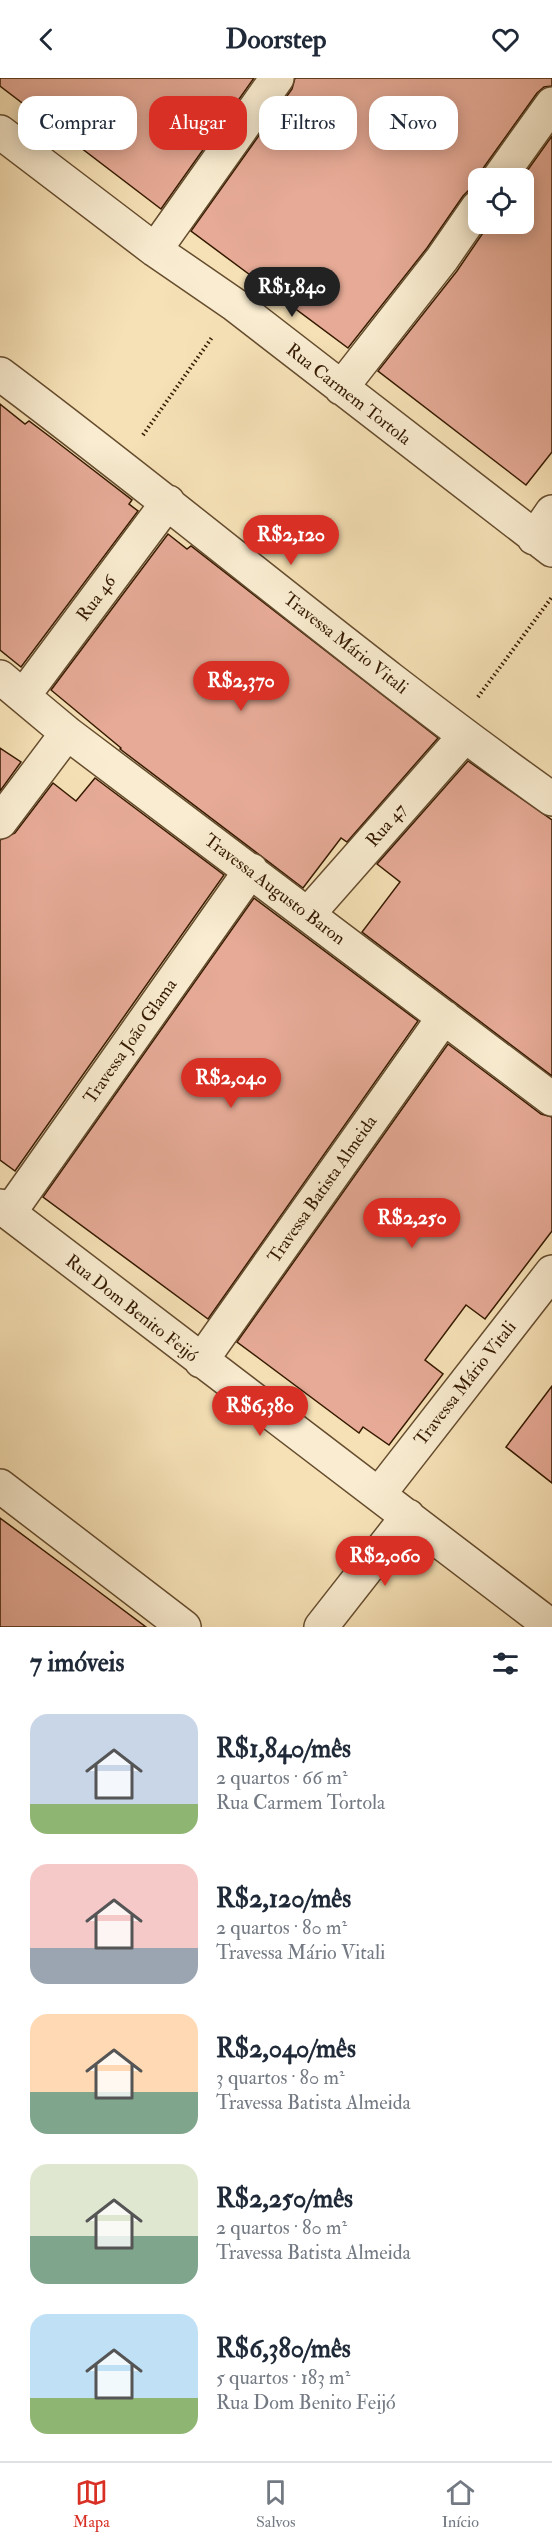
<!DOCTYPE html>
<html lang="pt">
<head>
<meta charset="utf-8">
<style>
	:root { --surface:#fff; --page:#f2f2f3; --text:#1f2937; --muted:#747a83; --line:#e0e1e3; --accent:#d93025 }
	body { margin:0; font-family:"IM FELL Double Pica",serif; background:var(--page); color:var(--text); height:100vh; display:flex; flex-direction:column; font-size:22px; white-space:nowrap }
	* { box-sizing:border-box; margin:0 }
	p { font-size:20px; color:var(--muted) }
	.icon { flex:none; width:33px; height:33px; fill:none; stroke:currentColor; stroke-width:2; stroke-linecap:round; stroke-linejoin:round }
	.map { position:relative; height:1549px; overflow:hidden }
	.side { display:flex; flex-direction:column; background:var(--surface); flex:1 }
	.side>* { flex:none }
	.guide { position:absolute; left:18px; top:18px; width:516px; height:54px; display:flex; gap:12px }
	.fabs { position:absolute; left:468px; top:90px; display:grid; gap:12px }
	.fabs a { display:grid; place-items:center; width:66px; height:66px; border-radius:12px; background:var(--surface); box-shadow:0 3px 15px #0003; font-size:30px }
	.price { position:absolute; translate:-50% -51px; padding:0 14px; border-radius:21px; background:var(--accent); color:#fff; font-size:20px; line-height:39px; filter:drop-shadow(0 2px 3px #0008) }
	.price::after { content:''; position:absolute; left:50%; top:36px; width:18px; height:14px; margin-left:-9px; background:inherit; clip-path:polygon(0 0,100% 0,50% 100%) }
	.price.selected { background:#222; color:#fff }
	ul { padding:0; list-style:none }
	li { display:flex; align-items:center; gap:18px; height:150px; padding:0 30px }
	li span { display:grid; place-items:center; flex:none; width:168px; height:120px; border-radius:18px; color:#555 }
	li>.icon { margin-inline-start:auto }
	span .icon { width:72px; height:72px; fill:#fffc; stroke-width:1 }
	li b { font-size:26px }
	h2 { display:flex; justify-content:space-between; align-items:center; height:72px; padding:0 30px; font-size:26px }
	.tag { padding:0 21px; border-radius:18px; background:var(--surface); box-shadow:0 3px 15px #0003; font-size:21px; line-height:54px }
	.tag.selected { background:var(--accent); color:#fff }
	header { display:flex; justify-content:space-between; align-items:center; height:78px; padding:0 30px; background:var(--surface); font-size:27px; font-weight:700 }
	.tabs { display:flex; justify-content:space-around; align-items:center; height:84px; border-top:2px solid var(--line); background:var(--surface); font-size:16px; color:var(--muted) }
	.tabs a { display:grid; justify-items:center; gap:3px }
	.tabs .selected { color:var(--accent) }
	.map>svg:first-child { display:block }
	.building { fill:#e6aa96; stroke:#351a00; stroke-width:1.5 }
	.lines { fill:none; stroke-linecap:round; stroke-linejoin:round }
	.minor-casing { stroke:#654c2e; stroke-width:36 }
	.path { stroke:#351a00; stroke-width:4; stroke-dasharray:1.5 3; stroke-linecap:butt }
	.minor { stroke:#f9ecd0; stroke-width:33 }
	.labels { text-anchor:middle; stroke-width:6; stroke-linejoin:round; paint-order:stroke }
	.street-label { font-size:18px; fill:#351a00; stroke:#f9ecd0 }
</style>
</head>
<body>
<header><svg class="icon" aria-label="back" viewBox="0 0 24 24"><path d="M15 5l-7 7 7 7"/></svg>Doorstep<svg class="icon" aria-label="heart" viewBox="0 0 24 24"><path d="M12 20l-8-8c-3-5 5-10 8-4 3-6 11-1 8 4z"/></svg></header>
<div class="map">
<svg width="552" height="1549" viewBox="0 0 552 1549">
	<rect width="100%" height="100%" fill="#f6e1b6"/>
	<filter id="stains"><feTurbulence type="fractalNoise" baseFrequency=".00333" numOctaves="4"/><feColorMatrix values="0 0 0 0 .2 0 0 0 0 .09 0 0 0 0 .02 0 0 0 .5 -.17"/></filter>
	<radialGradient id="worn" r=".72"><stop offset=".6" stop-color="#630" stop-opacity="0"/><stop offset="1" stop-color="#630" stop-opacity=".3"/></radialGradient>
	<path class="building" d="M 0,0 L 254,0 L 161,131 L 0,8 Z
		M 295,0 L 552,0 L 552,8 L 544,9 L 537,15 L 484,89 L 478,100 L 478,110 L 469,112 L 463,118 L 427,170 L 348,270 L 191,153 L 292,11 Z
		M 552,58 L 552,374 L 526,407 L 378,293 L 457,193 L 489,146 L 524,146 L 522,100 Z
		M 0,326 L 25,346 L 29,343 L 53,361 L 132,422 L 129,426 L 138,433 L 21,589 L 0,572 Z
		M 168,456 L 187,471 L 191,468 L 438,660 L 347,764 L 341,760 L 303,810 L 120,671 L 121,670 L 51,612 Z
		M 0,670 L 21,684 L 0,713 Z
		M 468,683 L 552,742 L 552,998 L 362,854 L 400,804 L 377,786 Z
		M 95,700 L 224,797 L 15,1093 L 0,1082 L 0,762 L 15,755 L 53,705 L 76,723 Z
		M 254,820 L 418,943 L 208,1241 L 43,1119 Z
		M 448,966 L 541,1036 L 552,1039 L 552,1153 L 485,1241 L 466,1227 L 425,1282 L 443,1296 L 389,1367 L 363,1349 L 359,1355 L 237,1264 Z
		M 552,1308 L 552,1405 L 506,1369 Z
		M 0,1440 L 82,1501 L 146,1549 L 0,1549 Z"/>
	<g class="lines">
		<g class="minor-casing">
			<path id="minor" d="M 0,54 L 155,172 L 235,227 L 552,472
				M 499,100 L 552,26
				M 155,172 L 277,0
				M 0,296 C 186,435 363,587 552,721
				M 341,310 L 442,181 L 478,129
				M 534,460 L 552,434
				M 0,599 L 67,655 L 552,1021
				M 24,617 L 168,424
				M 0,744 L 67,655
				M 308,836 L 464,659
				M 0,1128 L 552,1549
				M 9,1135 L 251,792
				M 201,1283 L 444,939
				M 0,1408 L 184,1549
				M 379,1416 L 552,1194
				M 321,1549 L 408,1438"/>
		</g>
		<path class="path" d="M 143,357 L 213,258
			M 478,619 L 552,519"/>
		<use href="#minor" class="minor"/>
	</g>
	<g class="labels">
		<g class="street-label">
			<text transform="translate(349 316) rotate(38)" y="6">Rua Carmem Tortola</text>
			<text transform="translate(96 520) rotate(-53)" y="6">Rua 46</text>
			<text transform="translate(346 565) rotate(38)" y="6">Travessa Mário Vitali</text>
			<text transform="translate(386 747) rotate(-49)" y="6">Rua 47</text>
			<text transform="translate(275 811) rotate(37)" y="6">Travessa Augusto Baron</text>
			<text transform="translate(130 963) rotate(-55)" y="6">Travessa João Glama</text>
			<text transform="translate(322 1111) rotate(-55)" y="6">Travessa Batista Almeida</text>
			<text transform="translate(132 1230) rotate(38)" y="6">Rua Dom Benito Feijó</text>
			<text transform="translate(465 1305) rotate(-52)" y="6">Travessa Mário Vitali</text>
		</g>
	</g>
	<rect width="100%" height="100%" filter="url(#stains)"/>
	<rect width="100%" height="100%" fill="url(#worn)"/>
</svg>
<div class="fabs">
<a><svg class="icon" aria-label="locate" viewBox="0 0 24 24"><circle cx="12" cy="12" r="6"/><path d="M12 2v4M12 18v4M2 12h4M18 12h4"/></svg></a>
</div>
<b class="price selected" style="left:292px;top:240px">R$1,840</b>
<b class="price" style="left:291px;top:488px">R$2,120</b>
<b class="price" style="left:241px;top:634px">R$2,370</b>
<b class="price" style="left:231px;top:1031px">R$2,040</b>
<b class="price" style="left:412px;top:1171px">R$2,250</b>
<b class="price" style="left:260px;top:1359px">R$6,380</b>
<b class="price" style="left:385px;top:1509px">R$2,060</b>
<div class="guide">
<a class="tag">Comprar</a>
<a class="tag selected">Alugar</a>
<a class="tag">Filtros</a>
<a class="tag">Novo</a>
</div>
</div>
<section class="side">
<h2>7 imóveis<svg class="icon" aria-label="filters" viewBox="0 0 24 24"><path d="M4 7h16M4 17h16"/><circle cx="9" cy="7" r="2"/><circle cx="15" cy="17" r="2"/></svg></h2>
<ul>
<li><span style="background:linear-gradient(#c9d6e8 75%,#8fb573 0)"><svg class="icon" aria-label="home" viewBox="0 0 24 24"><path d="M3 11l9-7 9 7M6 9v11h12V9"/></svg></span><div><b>R$1,840/mês</b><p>2 quartos · 66 m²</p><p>Rua Carmem Tortola</p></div></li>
<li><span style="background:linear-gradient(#f6c9c9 70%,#9aa5b1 0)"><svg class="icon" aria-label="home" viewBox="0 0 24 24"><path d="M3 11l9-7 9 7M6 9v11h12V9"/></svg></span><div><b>R$2,120/mês</b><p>2 quartos · 80 m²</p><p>Travessa Mário Vitali</p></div></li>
<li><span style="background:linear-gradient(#ffd9b3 65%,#7fa58c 0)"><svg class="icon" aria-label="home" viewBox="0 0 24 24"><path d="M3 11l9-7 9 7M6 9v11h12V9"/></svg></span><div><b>R$2,040/mês</b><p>3 quartos · 80 m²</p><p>Travessa Batista Almeida</p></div></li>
<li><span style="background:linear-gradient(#dfe7d0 60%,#7fa58c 0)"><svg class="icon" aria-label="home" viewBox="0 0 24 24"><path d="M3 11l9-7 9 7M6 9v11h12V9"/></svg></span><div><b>R$2,250/mês</b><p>2 quartos · 80 m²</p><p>Travessa Batista Almeida</p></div></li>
<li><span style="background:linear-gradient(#bfe0f5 70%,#8fb573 0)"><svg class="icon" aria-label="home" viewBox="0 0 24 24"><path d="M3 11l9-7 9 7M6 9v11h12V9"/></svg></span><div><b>R$6,380/mês</b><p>5 quartos · 183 m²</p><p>Rua Dom Benito Feijó</p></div></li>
</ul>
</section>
<nav class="tabs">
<a class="selected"><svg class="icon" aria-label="map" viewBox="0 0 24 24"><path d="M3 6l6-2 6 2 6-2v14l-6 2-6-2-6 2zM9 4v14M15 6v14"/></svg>Mapa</a>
<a><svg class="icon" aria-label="saved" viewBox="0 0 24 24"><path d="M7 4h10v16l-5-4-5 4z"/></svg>Salvos</a>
<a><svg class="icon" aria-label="home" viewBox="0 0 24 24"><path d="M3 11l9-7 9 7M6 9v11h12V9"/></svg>Início</a>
</nav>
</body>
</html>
